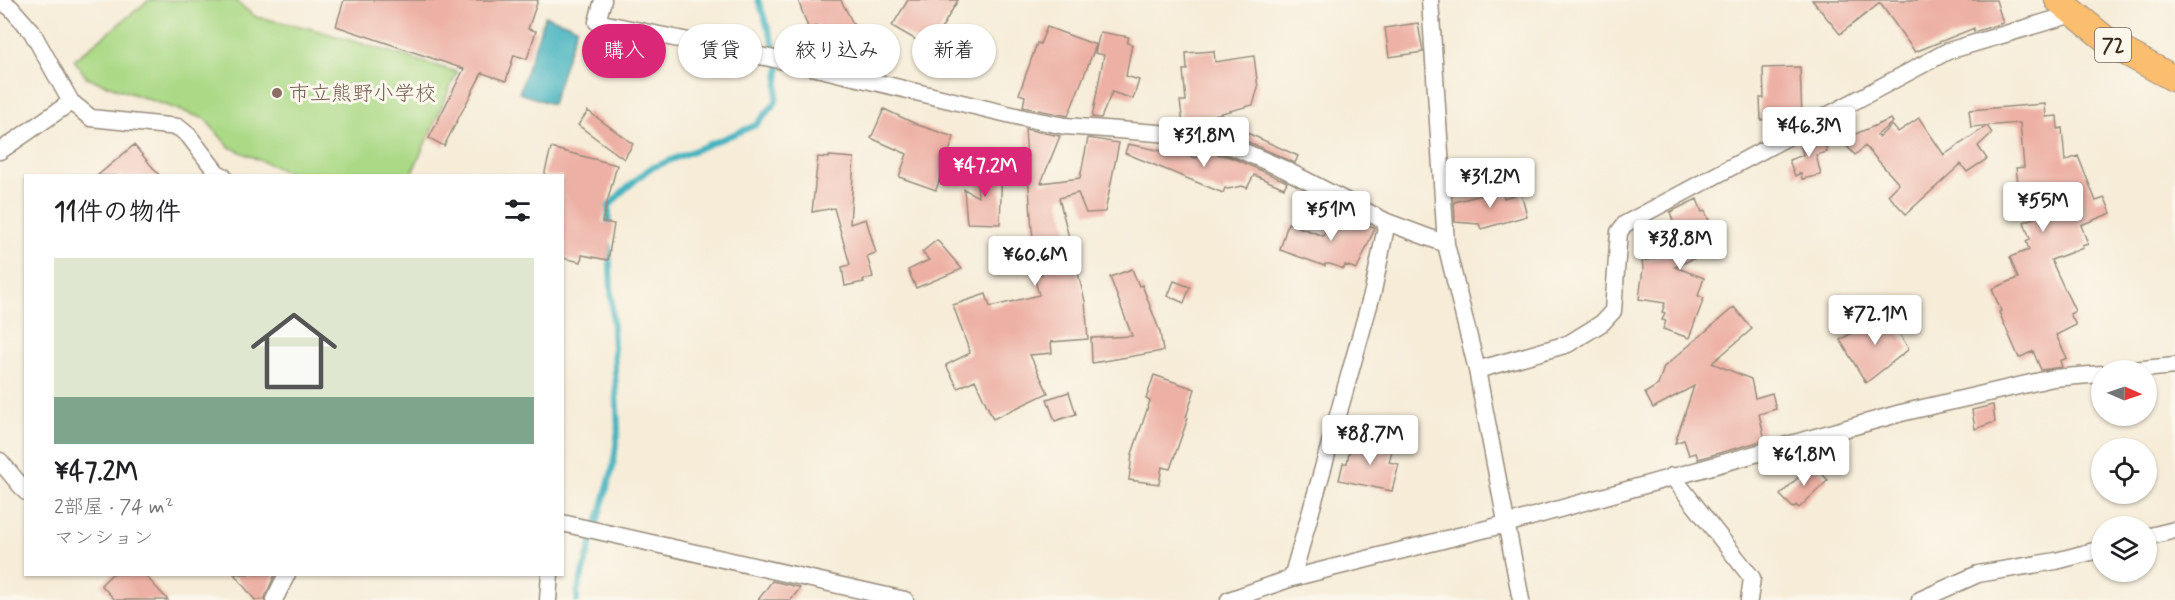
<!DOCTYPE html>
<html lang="ja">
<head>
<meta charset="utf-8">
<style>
	:root { --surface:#fff; --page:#f6f6f6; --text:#202124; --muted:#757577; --accent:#db2777 }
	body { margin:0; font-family:Mynerve,"Klee One",sans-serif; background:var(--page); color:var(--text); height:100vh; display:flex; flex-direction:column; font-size:22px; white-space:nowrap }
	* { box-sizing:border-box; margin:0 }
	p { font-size:20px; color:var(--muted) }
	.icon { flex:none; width:33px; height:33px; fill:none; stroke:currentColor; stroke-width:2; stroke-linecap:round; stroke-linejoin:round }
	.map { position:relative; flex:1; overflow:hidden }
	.side { position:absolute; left:24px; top:174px; width:540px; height:402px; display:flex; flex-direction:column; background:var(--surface); border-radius:0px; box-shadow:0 2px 4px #0004 }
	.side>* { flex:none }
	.guide { position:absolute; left:582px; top:24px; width:570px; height:54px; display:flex; gap:12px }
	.needle { width:39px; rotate:92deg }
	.buttons { position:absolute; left:2091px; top:360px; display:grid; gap:12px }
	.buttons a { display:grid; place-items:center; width:66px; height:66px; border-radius:50%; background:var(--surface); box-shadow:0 2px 4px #0004; font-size:30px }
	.price { position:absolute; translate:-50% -51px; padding:0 14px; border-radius:6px; background:#fff; color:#222; font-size:20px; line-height:39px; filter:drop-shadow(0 2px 3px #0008) }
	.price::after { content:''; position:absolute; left:50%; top:36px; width:18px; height:14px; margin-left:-9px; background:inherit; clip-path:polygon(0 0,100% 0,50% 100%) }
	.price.on { background:var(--accent); color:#fff }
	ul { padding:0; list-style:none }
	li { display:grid; align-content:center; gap:12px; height:318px; padding:0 30px }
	li span { display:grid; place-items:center; height:186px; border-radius:0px; color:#555 }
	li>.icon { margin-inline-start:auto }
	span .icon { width:108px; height:108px; fill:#fffc; stroke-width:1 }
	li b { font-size:26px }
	h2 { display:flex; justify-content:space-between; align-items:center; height:72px; padding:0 30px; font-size:26px }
	.chip { padding:0 21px; border-radius:27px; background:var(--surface); box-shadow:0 2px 4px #0004; font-size:21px; line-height:54px }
	.chip.on { background:var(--accent); color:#fff }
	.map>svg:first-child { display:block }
	.green { fill:#abd986; stroke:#738252; stroke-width:1.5 }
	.water { fill:#44b3bf; stroke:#406e6e; stroke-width:1.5 }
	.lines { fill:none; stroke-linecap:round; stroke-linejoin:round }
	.stream { stroke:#44b3bf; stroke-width:6 }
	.building { fill:#edb0a4 }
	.street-casing { stroke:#988b7b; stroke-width:19 }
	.primary-casing { stroke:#988b7b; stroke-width:28 }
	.street { stroke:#fff; stroke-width:16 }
	.primary { stroke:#fbbd6e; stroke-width:26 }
	.education-dot { fill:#8d6e63; stroke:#fbf7ec; stroke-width:2 }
	.labels { text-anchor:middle; stroke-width:6; stroke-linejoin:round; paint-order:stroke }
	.shield { fill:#fbf7ec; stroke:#75685c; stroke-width:1.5 }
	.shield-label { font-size:20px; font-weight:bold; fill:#3b2a1e }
	.education-label { font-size:21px; fill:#785e54; stroke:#fbf7ec; text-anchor:start }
</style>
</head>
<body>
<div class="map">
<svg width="2175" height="600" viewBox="0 0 2175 600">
	<rect width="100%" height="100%" fill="#fbf7ec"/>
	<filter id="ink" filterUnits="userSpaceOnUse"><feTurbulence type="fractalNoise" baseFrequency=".0167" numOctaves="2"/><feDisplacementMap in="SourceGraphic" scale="12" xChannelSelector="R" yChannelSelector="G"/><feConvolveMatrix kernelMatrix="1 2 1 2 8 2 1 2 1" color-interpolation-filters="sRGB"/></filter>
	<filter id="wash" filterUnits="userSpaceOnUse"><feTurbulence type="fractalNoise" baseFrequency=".008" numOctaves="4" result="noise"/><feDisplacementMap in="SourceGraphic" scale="24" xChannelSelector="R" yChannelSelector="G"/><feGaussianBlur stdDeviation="1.35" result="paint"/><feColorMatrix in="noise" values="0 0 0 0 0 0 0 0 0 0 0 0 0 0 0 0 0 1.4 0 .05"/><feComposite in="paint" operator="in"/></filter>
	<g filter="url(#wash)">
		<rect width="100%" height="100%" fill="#f6ecd8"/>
		<path class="green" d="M 149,0 L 234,0 L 256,17 L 309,28 L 457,72 L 411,175 L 294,175 L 229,147 L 205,119 L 87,78 L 74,60 Z"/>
		<path class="water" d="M 545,16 L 577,27 L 552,104 L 519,93 Z"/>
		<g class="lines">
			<path class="stream" d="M 608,230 L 609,206 L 623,191 L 649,169 L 756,125 L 776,102 L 780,62 L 758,0
				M 577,600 L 577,593 L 613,467 L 618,430 L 609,246"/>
		</g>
		<g id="blocks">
			<path class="building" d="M 344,0 L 538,0 L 528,29 L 536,31 L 527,59 L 514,55 L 506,81 L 482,73 L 444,146 L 429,138 L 464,69 L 336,26 Z
				M 798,0 L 841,0 L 866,49 L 829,43 L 817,25 L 809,30 Z
				M 908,0 L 958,0 L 930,48 L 892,26 Z
				M 1812,0 L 1996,0 L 2003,23 L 1974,32 L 1974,28 L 1915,52 L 1880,3 L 1840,34 Z
				M 1418,23 L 1423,52 L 1389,57 L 1385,28 Z
				M 1047,27 L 1096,45 L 1068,116 L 1023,107 L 1025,96 L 1019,94 L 1037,43 L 1040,44 Z
				M 1100,32 L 1129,37 L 1127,43 L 1132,44 L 1126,76 L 1139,80 L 1133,99 L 1112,92 L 1101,118 L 1092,117 L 1104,55 L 1095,53 Z
				M 1214,51 L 1215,62 L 1254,56 L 1258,88 L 1253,105 L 1210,116 L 1298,156 L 1295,163 L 1237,137 L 1183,124 L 1180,101 L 1186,101 L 1183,70 L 1187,70 L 1186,53 Z
				M 1800,67 L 1802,117 L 1761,120 L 1760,98 L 1764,98 L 1763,68 Z
				M 2045,104 L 2046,117 L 2057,116 L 2058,129 L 2062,128 L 2065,161 L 2078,156 L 2096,201 L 2105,198 L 2111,213 L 2081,225 L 2088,244 L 2082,246 L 2083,248 L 2051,260 L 2075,311 L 2070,314 L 2076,325 L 2056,335 L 2067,358 L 2060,361 L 2062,367 L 2041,370 L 2033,351 L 2019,358 L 1999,312 L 2001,311 L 1992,289 L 2018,278 L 2010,257 L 2029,250 L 2026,241 L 2030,239 L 2024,222 L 2039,216 L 2034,188 L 2019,190 L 2016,168 L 2024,167 L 2020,123 L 1971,127 L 1969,110 Z
				M 884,109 L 918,125 L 954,137 L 936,190 L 899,177 L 907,154 L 871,138 Z
				M 588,111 L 633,144 L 624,159 L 578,125 Z
				M 1919,118 L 1944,155 L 1987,126 L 1992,133 L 1978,146 L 1987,159 L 1967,172 L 1961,164 L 1906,214 L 1888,195 L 1899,184 L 1865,146 L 1855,155 L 1841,140 L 1891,119 L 1893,122 L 1877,135 L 1879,137 L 1892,125 L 1898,132 Z
				M 1025,129 L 1060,136 L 1041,183 L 1080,178 L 1088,138 L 1119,143 L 1105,212 L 1086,213 L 1078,193 L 1059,198 L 1085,301 L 1088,339 L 1051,342 L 1052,353 L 1030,355 L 1048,393 L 993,419 L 975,380 L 958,388 L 946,365 L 970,353 L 953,305 L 986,294 L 990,307 L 1039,295 L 1034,276 L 1042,274 L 1032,231 Z
				M 1823,136 L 1827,152 L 1816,155 L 1821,175 L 1802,179 L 1801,173 L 1795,176 L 1789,160 L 1803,155 L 1800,142 Z
				M 1128,144 L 1197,158 L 1199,150 L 1195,149 L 1230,157 L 1287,182 L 1284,188 L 1254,175 L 1247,188 L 1242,186 L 1228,189 L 1225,188 L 1223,193 L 1125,153 Z
				M 134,145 L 160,176 L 97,176 Z
				M 551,148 L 617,165 L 602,222 L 614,224 L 608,260 L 582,255 L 581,262 L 562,258 L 562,176 L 544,176 Z
				M 829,156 L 854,158 L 850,224 L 866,219 L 876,253 L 867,256 L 873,277 L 863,280 L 864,282 L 845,286 L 842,267 L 850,265 L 834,208 L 812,212 L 818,157 L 829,158 Z
				M 1002,168 L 1000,224 L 967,223 L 964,189 L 978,197 L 976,170 Z
				M 1502,190 L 1504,198 L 1521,193 L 1527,216 L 1481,229 L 1479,224 L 1455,222 L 1454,202 Z
				M 1697,199 L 1702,212 L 1705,211 L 1719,247 L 1675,267 L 1704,278 L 1698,296 L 1704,298 L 1689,338 L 1663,329 L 1666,321 L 1662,320 L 1665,313 L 1662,312 L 1665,303 L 1639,299 L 1643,269 L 1642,261 L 1681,253 L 1678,246 L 1681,245 L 1670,212 Z
				M 1336,208 L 1375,228 L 1357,269 L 1345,265 L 1344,269 L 1330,264 L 1325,264 L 1325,266 L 1280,250 L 1288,223 L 1323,236 Z
				M 937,240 L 962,269 L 916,288 L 908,270 L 929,260 L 922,252 Z
				M 1132,269 L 1139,286 L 1142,285 L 1160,332 L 1163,351 L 1092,363 L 1091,338 L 1132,336 L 1110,277 Z
				M 1174,281 L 1190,287 L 1184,303 L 1168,296 Z
				M 1734,307 L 1752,329 L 1712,363 L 1751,379 L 1755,398 L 1772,393 L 1776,409 L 1759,414 L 1765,440 L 1698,459 L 1696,453 L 1689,455 L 1684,440 L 1675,443 L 1694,386 L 1653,408 L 1645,393 L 1658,385 L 1664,367 Z
				M 1886,312 L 1909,349 L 1866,383 L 1840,340 Z
				M 1154,375 L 1195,389 L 1186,417 L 1188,418 L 1170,469 L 1162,467 L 1159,484 L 1129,480 L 1132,454 L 1150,401 L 1146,399 Z
				M 1069,392 L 1076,414 L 1055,421 L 1047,399 Z
				M 1993,405 L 1995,422 L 1975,429 L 1972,410 Z
				M 1352,438 L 1393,447 L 1389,462 L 1399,464 L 1392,491 L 1339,480 L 1343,463 L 1347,463 Z
				M 1812,464 L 1828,480 L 1799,508 L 1796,505 L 1793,508 L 1780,495 Z
				M 112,574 L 144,574 L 168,600 L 115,600 L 101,585 Z
				M 234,574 L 275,574 L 264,600 L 255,600 Z
				M 772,581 L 798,587 L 800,588 L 791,600 L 758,600 Z"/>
		</g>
	</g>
	<g filter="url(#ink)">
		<use href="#blocks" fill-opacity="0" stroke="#988b7b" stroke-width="1.5"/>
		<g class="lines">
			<g class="street-casing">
				<path id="street" d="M 0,0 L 11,8 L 32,32 L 71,102 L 91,118 L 178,127 L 189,136 L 217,173 L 223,176
					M 603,0 L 597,22 L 808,66 L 1024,118 L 1065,126 L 1184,135 L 1233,147 L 1284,169 L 1387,222 L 1446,244
					M 1430,0 L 1446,244 L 1477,370 L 1521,600
					M 0,151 L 71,102
					M 1477,370 L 1568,344 L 1602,323 L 1613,311 L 1619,232 L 1625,224 L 1948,51 L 2073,14
					M 2132,370 L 2175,366
					M 0,461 L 26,492
					M 1672,476 L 1752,578 L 1749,600
					M 562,523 L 905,600
					M 2146,537 L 2175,530
					M 1292,578 L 1373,291 L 1387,222
					M 274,600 L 287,574
					M 548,600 L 550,574
					M 1229,600 L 1292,578 L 1506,524 L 1901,413 L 2053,378 L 2102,374
					M 1920,600 L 1978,574 L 2056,561 L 2102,549"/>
			</g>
			<g class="primary-casing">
				<path id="primary" d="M 2058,0 L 2114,46 L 2175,79"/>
			</g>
			<use href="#street" class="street"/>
			<use href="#primary" class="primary"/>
		</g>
	</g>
	<circle class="education-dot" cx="277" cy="93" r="6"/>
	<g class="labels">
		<rect class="shield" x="2095" y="28" width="36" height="34" rx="4.5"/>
		<g class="shield-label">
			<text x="2113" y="52">72</text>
		</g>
		<g class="education-label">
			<text x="289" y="100">市立熊野小学校</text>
		</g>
	</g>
</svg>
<div class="buttons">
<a><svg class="needle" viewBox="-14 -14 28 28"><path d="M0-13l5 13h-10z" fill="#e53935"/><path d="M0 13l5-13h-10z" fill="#757577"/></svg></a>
<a><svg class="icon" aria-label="locate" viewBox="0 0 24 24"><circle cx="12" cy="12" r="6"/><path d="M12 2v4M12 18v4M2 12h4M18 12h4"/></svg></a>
<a><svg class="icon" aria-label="layers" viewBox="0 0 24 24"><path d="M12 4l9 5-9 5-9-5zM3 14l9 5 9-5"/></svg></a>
</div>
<b class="price" style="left:1809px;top:158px">¥46.3M</b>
<b class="price" style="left:1204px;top:168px">¥31.8M</b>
<b class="price on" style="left:985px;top:198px">¥47.2M</b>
<b class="price" style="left:1490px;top:209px">¥31.2M</b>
<b class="price" style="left:2043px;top:233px">¥55M</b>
<b class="price" style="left:1331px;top:242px">¥51M</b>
<b class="price" style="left:1680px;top:271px">¥38.8M</b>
<b class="price" style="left:1035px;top:287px">¥60.6M</b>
<b class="price" style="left:1875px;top:346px">¥72.1M</b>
<b class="price" style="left:1370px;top:466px">¥88.7M</b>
<b class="price" style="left:1804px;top:487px">¥61.8M</b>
<div class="guide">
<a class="chip on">購入</a>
<a class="chip">賃貸</a>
<a class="chip">絞り込み</a>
<a class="chip">新着</a>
</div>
<section class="side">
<h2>11件の物件<svg class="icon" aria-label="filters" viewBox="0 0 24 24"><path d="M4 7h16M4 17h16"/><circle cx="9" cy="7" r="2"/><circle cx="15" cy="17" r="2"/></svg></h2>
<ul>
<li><span style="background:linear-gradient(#dfe7d0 75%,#7fa58c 0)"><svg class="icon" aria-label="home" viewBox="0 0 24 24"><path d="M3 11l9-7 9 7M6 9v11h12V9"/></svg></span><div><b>¥47.2M</b><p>2部屋 · 74 m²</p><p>マンション</p></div></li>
</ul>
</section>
</div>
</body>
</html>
